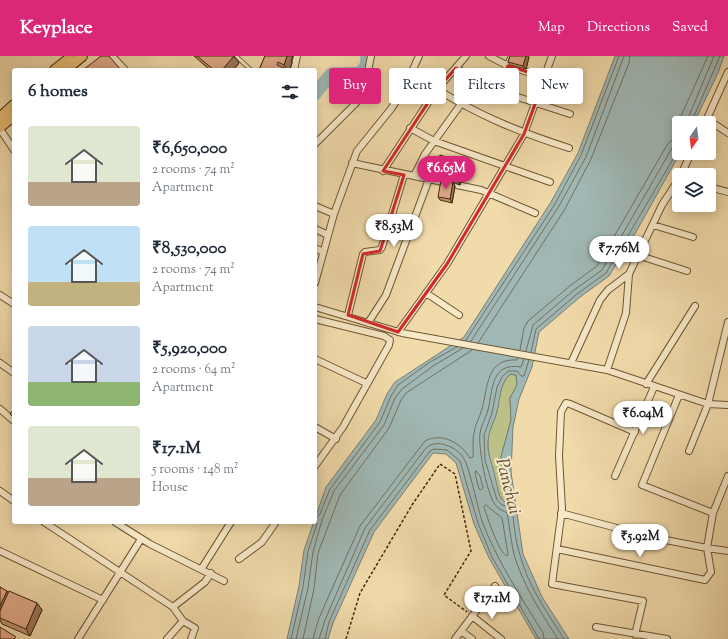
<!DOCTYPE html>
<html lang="en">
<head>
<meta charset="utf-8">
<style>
	:root { --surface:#fff; --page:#f6f6f7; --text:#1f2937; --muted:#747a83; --accent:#db2777 }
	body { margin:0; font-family:"Sorts Mill Goudy",serif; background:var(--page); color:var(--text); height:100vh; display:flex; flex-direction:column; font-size:15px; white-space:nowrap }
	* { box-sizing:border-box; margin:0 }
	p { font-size:13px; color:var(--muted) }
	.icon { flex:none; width:22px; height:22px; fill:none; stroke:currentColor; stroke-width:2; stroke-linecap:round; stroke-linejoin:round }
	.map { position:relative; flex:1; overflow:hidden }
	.panel { position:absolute; left:12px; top:12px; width:305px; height:456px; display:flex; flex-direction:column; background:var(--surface); border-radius:4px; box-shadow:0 2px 10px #0003 }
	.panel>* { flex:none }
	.guide { position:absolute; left:329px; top:12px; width:339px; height:36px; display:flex; gap:8px }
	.needle { width:26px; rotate:194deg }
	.buttons { position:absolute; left:672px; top:60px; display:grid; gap:8px }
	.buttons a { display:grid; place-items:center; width:44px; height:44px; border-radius:4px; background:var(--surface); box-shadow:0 2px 10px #0003; font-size:20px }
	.price { position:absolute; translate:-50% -34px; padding:0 9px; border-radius:14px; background:#fff; color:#222; font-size:13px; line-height:26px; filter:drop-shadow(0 1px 2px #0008) }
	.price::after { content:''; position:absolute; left:50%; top:24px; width:12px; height:9px; margin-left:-6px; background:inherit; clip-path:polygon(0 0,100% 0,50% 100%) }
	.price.selected { background:var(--accent); color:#fff }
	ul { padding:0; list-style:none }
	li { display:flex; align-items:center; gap:12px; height:100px; padding:0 16px }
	li span { display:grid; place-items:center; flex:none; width:112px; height:80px; border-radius:4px; color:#555 }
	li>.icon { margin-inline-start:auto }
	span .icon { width:48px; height:48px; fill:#fffc; stroke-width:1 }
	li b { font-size:17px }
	h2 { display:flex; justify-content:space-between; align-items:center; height:48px; padding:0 16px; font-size:17px }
	.pill { padding:0 14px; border-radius:4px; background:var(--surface); box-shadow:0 2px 10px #0003; font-size:14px; line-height:36px }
	.pill.selected { background:var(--accent); color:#fff }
	header { display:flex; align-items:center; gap:24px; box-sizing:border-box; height:56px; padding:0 20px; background:var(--accent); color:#fff }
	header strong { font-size:19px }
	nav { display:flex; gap:22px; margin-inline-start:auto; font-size:14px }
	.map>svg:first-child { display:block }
	.green { fill:#bbc088; stroke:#7e744a }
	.water { fill:#a0b8b5; stroke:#7a7f71; fill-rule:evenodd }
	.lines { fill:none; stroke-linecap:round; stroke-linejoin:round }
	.shore { stroke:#717060; stroke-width:1 }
	.river { stroke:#a0b8b5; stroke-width:13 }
	.service-casing { stroke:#6e5633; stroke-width:4.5 }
	.minor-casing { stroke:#6e5633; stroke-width:8 }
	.primary-casing { stroke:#42290b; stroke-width:12 }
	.path { stroke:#42290b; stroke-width:1.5; stroke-dasharray:3 2; stroke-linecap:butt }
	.service { stroke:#f7e8c8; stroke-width:3 }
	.minor { stroke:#f7e8c8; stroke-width:6 }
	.primary { stroke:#e9be76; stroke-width:10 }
	.wall { fill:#c19176; stroke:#42290b }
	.shaded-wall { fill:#9d7660; stroke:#42290b }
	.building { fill:#e0a989; stroke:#42290b }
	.marked { fill:none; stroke:#d62828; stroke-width:3; stroke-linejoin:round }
	.labels { text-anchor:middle; stroke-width:4; stroke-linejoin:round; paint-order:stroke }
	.water-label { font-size:18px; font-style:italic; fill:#5a4d36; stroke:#f7e8c8 }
</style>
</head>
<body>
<header>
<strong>Keyplace</strong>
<nav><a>Map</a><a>Directions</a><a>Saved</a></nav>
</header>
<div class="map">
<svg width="728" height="583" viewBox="0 0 728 583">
	<rect width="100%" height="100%" fill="#f2dbab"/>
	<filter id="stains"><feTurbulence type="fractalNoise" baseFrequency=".005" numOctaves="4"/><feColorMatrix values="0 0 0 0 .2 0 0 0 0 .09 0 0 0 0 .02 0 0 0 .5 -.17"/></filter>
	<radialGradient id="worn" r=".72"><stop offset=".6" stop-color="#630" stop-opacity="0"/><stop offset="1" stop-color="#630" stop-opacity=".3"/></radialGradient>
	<path class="green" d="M 510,318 L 516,319 L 517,329 L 510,342 L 511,364 L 501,401 L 507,446 L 506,446 C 499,443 498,434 496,428 C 491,410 484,391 490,373 C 492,367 495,362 497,356 C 499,342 499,329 510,318 Z"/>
	<path class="water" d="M 615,0 L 724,0 L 718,17 L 694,67 L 679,67 L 680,97 L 636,176 L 609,220 L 580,241 L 539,276 L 532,311 L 519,343 L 513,371 L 511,416 L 523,498 L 542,541 L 569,583 L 536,583 L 489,502 L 474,468 L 456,407 L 446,398 L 433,397 L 374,476 L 333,567 L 328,583 L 287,583 L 299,530 L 304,494 L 326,431 L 376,364 L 387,338 L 395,326 L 464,281 L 551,146 L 578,97 ZM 510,318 L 516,319 L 517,329 L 510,342 L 511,364 L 501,401 L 502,415 L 507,446 L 506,446 C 498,443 498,432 496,425 C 494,413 489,403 488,392 C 487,379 492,370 496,359 C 501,344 498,330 510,318 Z"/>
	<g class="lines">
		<path class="shore" d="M 680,67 L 681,60 L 708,0
			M 686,67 L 714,0
			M 691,67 L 720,0
			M 466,284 L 555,148 L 581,99 L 619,0
			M 471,285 L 559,150 L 586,101 L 624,0
			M 478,287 L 565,153 L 591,103 L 629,7 L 630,0
			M 520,294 L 524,272 L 528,265 L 571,229 L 597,210 L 667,89 L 672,84 L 679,82
			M 526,295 L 533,269 L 574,234 L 602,214 L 672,92 L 679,88
			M 531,296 L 536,273 L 577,238 L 606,217 L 679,93
			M 524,303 L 521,311 C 491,306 493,333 488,354 C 486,362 481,369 480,377 C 478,391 487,442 497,451 C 500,454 504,455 507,457 C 510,472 511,488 515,502 C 525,532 541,557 558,583
			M 529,304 L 524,320 L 521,320 L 517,315 L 508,315 L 502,321 L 497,331 L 492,357 L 484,379 L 485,404 L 497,444 L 502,449 L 512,451 C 514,467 515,484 520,499 C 528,530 547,556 564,583
			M 476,415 L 480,420 L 483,432 L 481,434 L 479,433 L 475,418 Z
			M 486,449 L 502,462 L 508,498 L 507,500 C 499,497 487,461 484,451 Z
			M 291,583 L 303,531 L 308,495 L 317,468 L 316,462 L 320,458 L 330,433 L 380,366 L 391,340 L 398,329 L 430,306 L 457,291
			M 296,583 L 308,532 L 313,496 L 322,464 L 334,435 L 384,369 L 395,342 L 402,333 L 433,310 L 463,292
			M 303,583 L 314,533 L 318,497 L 340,439 L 389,372 L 401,344 L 406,337 L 472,294
			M 313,583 L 319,562 L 360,470 L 425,385 C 442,376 461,387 470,402 L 473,401 C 474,394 472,385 474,377 C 475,368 480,361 482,353 C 488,331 486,302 517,304 L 518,302
			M 319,583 L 325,564 L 365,472 L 426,392 C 437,382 456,391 463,401 C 470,412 477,450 482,465 C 497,505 521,541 543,577 L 544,583
			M 325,583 L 329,566 L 370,474 L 430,395 L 434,393 L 447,394 L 460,405 L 478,467 L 492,501 L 539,583"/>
		<path class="river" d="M 315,38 L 331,18 L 360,17 L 366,10 L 367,0"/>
		<g class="service-casing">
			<path id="service" d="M 236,0 L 251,14"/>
		</g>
		<g class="minor-casing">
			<path id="minor" d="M 112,0 L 125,14
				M 489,0 L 508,10 L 545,21
				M 456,12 L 490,32 L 570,58
				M 294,14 L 297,0
				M 437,33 C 479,60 522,77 569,92
				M 496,34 L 512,0
				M 707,63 L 728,77
				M 705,67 L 728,16
				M 410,72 L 434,85 L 550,126
				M 0,73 L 14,94
				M 315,88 L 355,48 L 364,36 L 371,0
				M 352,107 L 481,134 L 535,157
				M 383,115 L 437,33 L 466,0
				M 681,119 L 691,97
				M 414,120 L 425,98 L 461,48
				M 709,131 L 728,136
				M 315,150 L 334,158
				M 653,169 L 693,181
				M 315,173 L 328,179
				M 315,192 L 323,196
				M 637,199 L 687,215
				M 315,227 L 334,158 L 357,95 L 391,53 L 404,33 L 419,0
				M 426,237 L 459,259
				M 0,239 L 14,248
				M 315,251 L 402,277 L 607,314 L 708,348 L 728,349
				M 348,259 L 363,198 L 365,196 L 380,194 L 382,191 L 404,119
				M 315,263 L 384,280 L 390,284 L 389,289 L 343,371 L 315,410
				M 368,267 L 386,239 L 429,123
				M 398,276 L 447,208 L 524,78 L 552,0
				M 315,303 L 366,327
				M 0,307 L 14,317
				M 571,307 L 600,244 L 608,234 L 629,218 L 662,149 L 679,123
				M 607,314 L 626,257 L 629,218
				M 646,328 L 695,250
				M 679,339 L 642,429 L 713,457 L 728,420
				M 0,353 L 14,365
				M 315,371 L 336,383
				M 689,395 L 708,348 L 728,266
				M 615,420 L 654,331
				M 0,435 L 14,445
				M 713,457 L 707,492 L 728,495
				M 44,466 L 173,551
				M 115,466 L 150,488 L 224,525
				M 557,493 L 705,524 L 711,516 L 707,492 L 650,481 L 561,457
				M 0,495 L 103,544
				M 239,503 L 262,486 L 276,466
				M 202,512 L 231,466
				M 472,560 L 501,583
				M 596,571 L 667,583
				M 461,575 L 472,583
				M 635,579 L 643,545 L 552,528 L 562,453 L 559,400 L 561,356 L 566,347 L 570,348 L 635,376
				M 78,583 L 141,483
				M 167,583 L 183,565
				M 191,583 L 195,572 L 183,565 L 173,551 L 205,526 L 211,517
				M 455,583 L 495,530"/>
		</g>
		<g class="primary-casing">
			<path id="primary" d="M 55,14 L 69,3
				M 65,14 L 82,0
				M 0,62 L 14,49
				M 0,71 L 14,59"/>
		</g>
		<path class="path" d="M 346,583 L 360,537 L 412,449 L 440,408 L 455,418 L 471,495 L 444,539 L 467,556"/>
		<use href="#service" class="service"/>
		<use href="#minor" class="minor"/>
		<use href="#primary" class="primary"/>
	</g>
	<path class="wall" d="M 194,0 L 234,0 L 239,7 L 233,14 L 210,14 Z
		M 265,0 L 293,0 L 291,5 L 292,7 L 289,14 L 259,14 Z
		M 510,0 L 528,0 L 529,1 L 526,13 L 510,9 L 508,6 Z
		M 462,106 L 466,111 L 460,129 L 438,121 L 434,116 Z
		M 455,130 L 452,147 L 440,144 L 438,141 Z
		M 0,531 L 8,536 L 37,547 L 42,554 L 30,580 L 2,568 L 0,564 Z"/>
	<path class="shaded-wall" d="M 234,0 L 239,7 L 233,14 L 222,14 Z
		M 287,0 L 293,0 L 291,5 L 292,7 L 289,14 L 287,14 L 284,9 Z
		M 526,0 L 528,0 L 529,1 L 526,13 L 523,10 Z
		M 462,106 L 466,111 L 460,129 L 457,123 Z
		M 453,126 L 455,130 L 452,147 L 450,143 Z
		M 7,535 L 11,540 L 0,562 L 0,550 Z
		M 37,547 L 42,554 L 30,580 L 26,573 Z"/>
	<path class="building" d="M 101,0 L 109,0 L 121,14 L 83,14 Z
		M 197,0 L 234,0 L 222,14 L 214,14 Z
		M 265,0 L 287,0 L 284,9 L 278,6 L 277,9 L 284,12 L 283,14 L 259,14 Z
		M 510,0 L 526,0 L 523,10 L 508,6 Z
		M 440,99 L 462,106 L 457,123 L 434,116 Z
		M 441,124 L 453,126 L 450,143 L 438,141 Z
		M 14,353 L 14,362 L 10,358 Z
		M 0,531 L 7,535 L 0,550 Z
		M 9,535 L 37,547 L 26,573 L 0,562 L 0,555 Z
		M 0,571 L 16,581 L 14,583 L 0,583 Z"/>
	<path class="marked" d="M 508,10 L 545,21 L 524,78 L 447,208 L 398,276 L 348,259 L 363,198 L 380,195 L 404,119 L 383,115 L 437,33 L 456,12 L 496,35 Z"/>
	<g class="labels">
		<g class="water-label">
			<text transform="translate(509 430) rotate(76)" y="6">Panchai</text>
		</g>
	</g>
	<rect width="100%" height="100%" filter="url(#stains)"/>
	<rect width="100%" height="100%" fill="url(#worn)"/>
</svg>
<div class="buttons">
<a><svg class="needle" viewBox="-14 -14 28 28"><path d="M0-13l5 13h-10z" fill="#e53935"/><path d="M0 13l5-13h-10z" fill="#747a83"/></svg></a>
<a><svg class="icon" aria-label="layers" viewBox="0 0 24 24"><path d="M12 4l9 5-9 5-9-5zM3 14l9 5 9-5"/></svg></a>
</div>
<b class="price selected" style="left:446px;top:134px">₹6.65M</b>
<b class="price" style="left:394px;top:192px">₹8.53M</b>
<b class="price" style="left:619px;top:214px">₹7.76M</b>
<b class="price" style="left:643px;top:379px">₹6.04M</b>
<b class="price" style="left:640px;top:502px">₹5.92M</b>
<b class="price" style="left:492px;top:564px">₹17.1M</b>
<div class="guide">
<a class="pill selected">Buy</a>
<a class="pill">Rent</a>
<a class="pill">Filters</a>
<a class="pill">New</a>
</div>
<section class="panel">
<h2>6 homes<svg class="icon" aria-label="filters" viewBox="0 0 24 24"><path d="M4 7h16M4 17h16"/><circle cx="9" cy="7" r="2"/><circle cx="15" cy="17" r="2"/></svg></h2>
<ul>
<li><span style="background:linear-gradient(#dfe7d0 70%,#b9a48a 0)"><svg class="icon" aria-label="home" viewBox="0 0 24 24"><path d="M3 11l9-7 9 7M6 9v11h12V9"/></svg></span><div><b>₹6,650,000</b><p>2 rooms · 74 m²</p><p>Apartment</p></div></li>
<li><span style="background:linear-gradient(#bfe0f5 70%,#c2b280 0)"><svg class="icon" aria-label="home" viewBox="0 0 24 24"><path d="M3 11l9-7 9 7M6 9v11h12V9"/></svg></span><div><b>₹8,530,000</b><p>2 rooms · 74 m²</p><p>Apartment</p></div></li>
<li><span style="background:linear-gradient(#c9d6e8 70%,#8fb573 0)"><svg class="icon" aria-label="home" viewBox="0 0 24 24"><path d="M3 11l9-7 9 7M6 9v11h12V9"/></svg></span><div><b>₹5,920,000</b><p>2 rooms · 64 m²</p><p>Apartment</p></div></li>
<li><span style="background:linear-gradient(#dfe7d0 65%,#b9a48a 0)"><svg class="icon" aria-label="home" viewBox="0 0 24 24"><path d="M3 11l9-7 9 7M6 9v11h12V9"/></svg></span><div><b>₹17.1M</b><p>5 rooms · 148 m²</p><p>House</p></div></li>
</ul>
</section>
</div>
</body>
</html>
